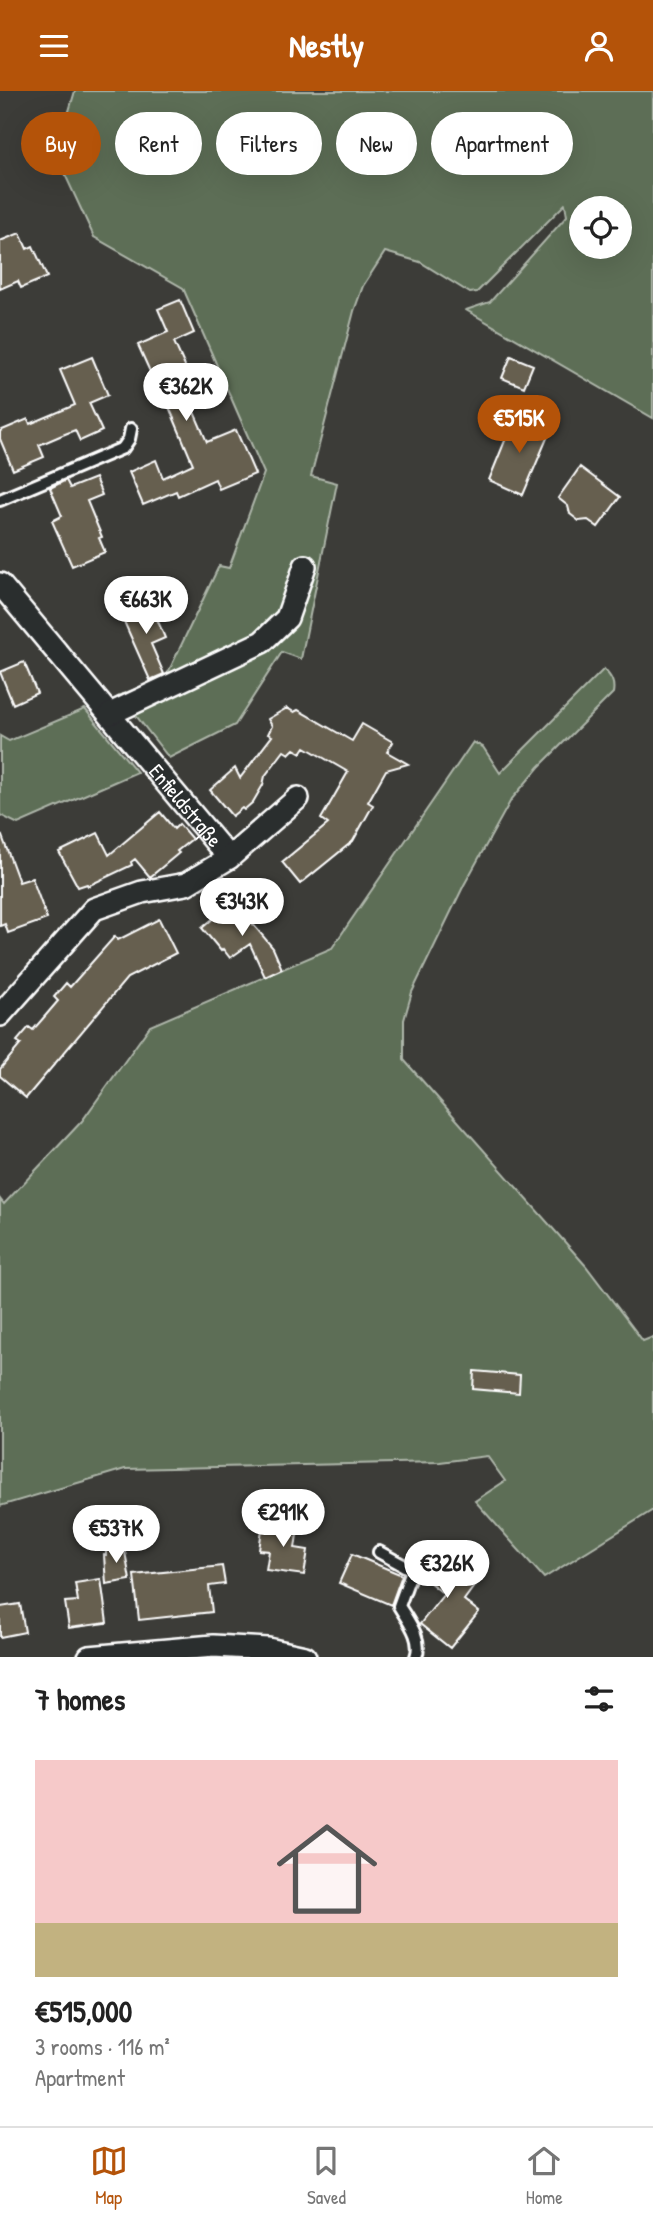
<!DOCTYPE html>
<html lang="en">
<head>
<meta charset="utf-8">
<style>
	:root { --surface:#fff; --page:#f6f6f6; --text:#222; --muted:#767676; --line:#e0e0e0; --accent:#b45309 }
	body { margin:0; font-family:"Patrick Hand",sans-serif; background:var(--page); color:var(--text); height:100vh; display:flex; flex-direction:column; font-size:26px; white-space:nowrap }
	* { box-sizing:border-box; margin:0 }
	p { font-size:23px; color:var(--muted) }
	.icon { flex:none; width:38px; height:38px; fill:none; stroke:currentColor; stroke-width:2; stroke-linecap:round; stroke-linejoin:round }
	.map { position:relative; height:1566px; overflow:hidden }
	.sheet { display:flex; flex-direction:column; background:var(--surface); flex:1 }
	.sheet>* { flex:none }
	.guide { position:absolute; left:21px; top:21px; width:612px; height:63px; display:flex; gap:14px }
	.tools { position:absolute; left:569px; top:105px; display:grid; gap:14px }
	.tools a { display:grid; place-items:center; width:63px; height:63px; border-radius:50%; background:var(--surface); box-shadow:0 7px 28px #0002; font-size:35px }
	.price { position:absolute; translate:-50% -60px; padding:0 16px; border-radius:24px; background:#fff; color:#222; font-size:23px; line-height:46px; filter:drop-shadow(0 2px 4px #0008) }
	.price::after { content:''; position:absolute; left:50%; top:42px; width:21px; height:16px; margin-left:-10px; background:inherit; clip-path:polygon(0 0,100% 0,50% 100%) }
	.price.current { background:var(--accent); color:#fff }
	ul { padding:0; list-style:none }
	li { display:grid; align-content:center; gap:14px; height:371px; padding:0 35px }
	li span { display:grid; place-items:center; height:217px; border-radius:0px; color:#555 }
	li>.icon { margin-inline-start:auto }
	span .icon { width:126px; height:126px; fill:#fffc; stroke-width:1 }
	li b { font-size:30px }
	h2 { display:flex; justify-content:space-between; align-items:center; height:84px; padding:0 35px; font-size:30px }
	.tag { padding:0 24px; border-radius:32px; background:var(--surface); box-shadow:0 7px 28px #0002; font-size:24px; line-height:63px }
	.tag.current { background:var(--accent); color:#fff }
	header { display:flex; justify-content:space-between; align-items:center; height:91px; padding:0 35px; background:var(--accent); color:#fff; font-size:32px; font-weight:700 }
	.menu { display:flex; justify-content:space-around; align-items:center; height:98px; border-top:2px solid var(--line); background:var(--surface); font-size:19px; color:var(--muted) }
	.menu a { display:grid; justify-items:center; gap:4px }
	.menu .current { color:var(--accent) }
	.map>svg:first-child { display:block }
	.green { fill:#5d6e56; stroke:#aeb6aa; stroke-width:2; fill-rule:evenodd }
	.building { fill:#665e4f; stroke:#fff; stroke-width:2 }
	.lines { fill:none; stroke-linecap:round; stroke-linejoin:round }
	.service-casing { stroke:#fff; stroke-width:16 }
	.minor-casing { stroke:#fff; stroke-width:26 }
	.service { stroke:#2a2d2e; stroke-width:10 }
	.minor { stroke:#2a2d2e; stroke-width:21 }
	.labels { text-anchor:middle; stroke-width:6; stroke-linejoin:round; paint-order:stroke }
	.street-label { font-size:21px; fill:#fff; stroke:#2a2d2e }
</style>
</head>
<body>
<header><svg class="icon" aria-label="menu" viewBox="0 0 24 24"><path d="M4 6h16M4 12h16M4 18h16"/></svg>Nestly<svg class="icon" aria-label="person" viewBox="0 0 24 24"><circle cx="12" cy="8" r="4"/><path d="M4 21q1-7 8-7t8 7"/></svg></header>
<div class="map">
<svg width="653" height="1566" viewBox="0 0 653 1566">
	<rect width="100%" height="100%" fill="#3c3c38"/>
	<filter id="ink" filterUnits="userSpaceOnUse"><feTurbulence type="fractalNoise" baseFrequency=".0143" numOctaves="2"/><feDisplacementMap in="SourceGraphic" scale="14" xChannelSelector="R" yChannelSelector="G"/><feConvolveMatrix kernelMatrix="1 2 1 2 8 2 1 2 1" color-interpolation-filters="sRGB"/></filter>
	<g filter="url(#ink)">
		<path class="green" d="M 75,0 L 653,0 L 653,327 L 466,219 L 490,211 L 567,125 L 565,113 L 477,201 L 470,202 L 420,171 L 385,161 L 363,195 L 354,220 L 311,385 L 337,392 L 301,568 L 282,561 L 235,634 L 169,667 L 120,604 L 166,586 L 219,475 L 229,477 L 264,382 L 183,197 L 94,146 L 56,64 ZM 581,117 L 620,117 L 620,156 L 581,156 Z
			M 604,578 C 611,586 615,591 613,602 L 539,676 L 511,709 L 464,794 L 412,901 L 404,929 L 404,969 L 586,1175 L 643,1250 L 653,1246 L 653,1419 L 544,1487 L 475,1410 L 505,1390 L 487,1365 L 440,1371 L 125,1378 L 0,1415 L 0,1108 L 4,1113 L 82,1030 L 150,935 L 332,857 L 473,651 L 483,656 L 500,682 Z
			M 85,618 L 137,681 L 18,733 L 0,724 L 0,645 L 9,650 Z"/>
		<path class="building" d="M 20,142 L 27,158 L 33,155 L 47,186 L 21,197 L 18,190 L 0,198 L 0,150 Z
			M 180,209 L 194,242 L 174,251 L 187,280 L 178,284 L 207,351 L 236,339 L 255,383 L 219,398 L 215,388 L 178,405 L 176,400 L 143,414 L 129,381 L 156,369 L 163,387 L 193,373 L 159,292 L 156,294 L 138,254 L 168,241 L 158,218 Z
			M 511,265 L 533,274 L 524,296 L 502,287 Z
			M 92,266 L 108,304 L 89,312 L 102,340 L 80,350 L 75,339 L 60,345 L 39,354 L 44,366 L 13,379 L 0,348 L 0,340 L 28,328 L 30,333 L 75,314 L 60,279 Z
			M 515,325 L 550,340 L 523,404 L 489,389 Z
			M 580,376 L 620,406 L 598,436 L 588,429 L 579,430 L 570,423 L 568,415 L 558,407 Z
			M 95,387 L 102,404 L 87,410 L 102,446 L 99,447 L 105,461 L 72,475 L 52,430 L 62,425 L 50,397 L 66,389 L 70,397 Z
			M 149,509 L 165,547 L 151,553 L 164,583 L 150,589 L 122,526 L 136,519 L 134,515 Z
			M 24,571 L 37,602 L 13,613 L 0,581 Z
			M 287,617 L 294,621 L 298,619 L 352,650 L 362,633 L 393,651 L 387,661 L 408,673 L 386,679 L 368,711 L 373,714 L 353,750 L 300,793 L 282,771 L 328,733 L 321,728 L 348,681 L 305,656 L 301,662 L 294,658 L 289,663 L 284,660 L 265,685 L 263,694 L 253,711 L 244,719 L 242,717 L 232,725 L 210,699 L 235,677 L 240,687 L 272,645 L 268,643 L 272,635 L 268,628 Z
			M 160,721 L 174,738 L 179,733 L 192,748 L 177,760 L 179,762 L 150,786 L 135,768 L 131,771 L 132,774 L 88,795 L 87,793 L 78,796 L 59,761 L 98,742 L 109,764 Z
			M 2,745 L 19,791 L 32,787 L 47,828 L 8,842 L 5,833 L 0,835 L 0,746 Z
			M 235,812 L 273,857 L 282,878 L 265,886 L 250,853 L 230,867 L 223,858 L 221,860 L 202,837 L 223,819 L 224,821 Z
			M 159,828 L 176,862 L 127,887 L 26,1007 L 0,985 L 0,978 L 21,953 L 17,950 L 29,936 L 33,939 L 46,924 L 58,910 L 54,906 L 66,892 L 70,896 L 115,845 L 118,849 Z
			M 474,1280 L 520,1284 L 519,1302 L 473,1298 Z
			M 263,1431 L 298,1437 L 295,1457 L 308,1459 L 304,1484 L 266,1479 L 269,1460 L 259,1459 Z
			M 124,1455 L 130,1489 L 106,1493 L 104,1464 L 106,1464 L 106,1457 Z
			M 431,1458 L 475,1494 L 464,1509 L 479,1521 L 450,1557 L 420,1533 L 444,1503 L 419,1483 L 419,1476 Z
			M 352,1463 L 402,1484 L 391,1514 L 339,1492 Z
			M 222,1475 L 225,1493 L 209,1495 L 212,1521 L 139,1529 L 134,1484 Z
			M 101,1488 L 107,1532 L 69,1537 L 65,1511 L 78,1510 L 75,1492 Z
			M 20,1513 L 25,1541 L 0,1546 L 0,1516 Z"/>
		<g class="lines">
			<g class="service-casing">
				<path id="service" d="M 0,409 L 123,357 L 129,348 L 131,338
					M 379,1461 L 412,1479 L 399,1515 C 408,1530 423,1548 416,1566"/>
			</g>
			<g class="minor-casing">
				<g id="minor">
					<path id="s1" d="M 0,493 L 229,767"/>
					<path d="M 110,623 L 262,551 L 287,527 L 305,475"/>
					<path d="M 0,924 L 94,818 L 142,801 L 186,793 L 229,767 L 298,707"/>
					<path d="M 89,1566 L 213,1555 L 268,1558 L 305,1566"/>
				</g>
			</g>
			<use href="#service" class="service"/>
			<use href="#minor" class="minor"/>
		</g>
	</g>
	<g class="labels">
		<g class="street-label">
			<text dy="7" stroke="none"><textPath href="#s1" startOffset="289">Enfieldstraße</textPath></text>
		</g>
	</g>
</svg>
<div class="tools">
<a><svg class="icon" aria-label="locate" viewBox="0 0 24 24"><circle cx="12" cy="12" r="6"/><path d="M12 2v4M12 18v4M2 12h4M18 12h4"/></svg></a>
</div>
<b class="price" style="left:186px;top:332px">€362K</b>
<b class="price current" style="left:519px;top:364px">€515K</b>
<b class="price" style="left:146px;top:545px">€663K</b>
<b class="price" style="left:242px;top:847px">€343K</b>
<b class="price" style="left:283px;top:1458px">€291K</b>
<b class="price" style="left:116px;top:1474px">€537K</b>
<b class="price" style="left:447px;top:1509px">€326K</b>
<div class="guide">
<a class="tag current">Buy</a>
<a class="tag">Rent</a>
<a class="tag">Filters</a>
<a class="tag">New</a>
<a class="tag">Apartment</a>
</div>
</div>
<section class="sheet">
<h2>7 homes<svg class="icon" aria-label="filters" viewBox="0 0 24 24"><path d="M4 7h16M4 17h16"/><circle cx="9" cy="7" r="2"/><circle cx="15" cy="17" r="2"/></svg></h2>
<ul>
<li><span style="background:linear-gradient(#f6c9c9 75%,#c2b280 0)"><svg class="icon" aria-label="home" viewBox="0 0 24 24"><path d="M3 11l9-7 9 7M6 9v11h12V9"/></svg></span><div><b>€515,000</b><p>3 rooms · 116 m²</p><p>Apartment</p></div></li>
</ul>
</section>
<nav class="menu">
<a class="current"><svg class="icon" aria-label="map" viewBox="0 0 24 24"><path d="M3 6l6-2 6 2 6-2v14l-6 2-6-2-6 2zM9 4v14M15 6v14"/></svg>Map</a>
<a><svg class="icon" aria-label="saved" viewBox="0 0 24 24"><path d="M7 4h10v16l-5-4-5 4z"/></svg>Saved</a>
<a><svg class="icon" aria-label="home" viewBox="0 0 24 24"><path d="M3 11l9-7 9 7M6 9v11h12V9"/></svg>Home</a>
</nav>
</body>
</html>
